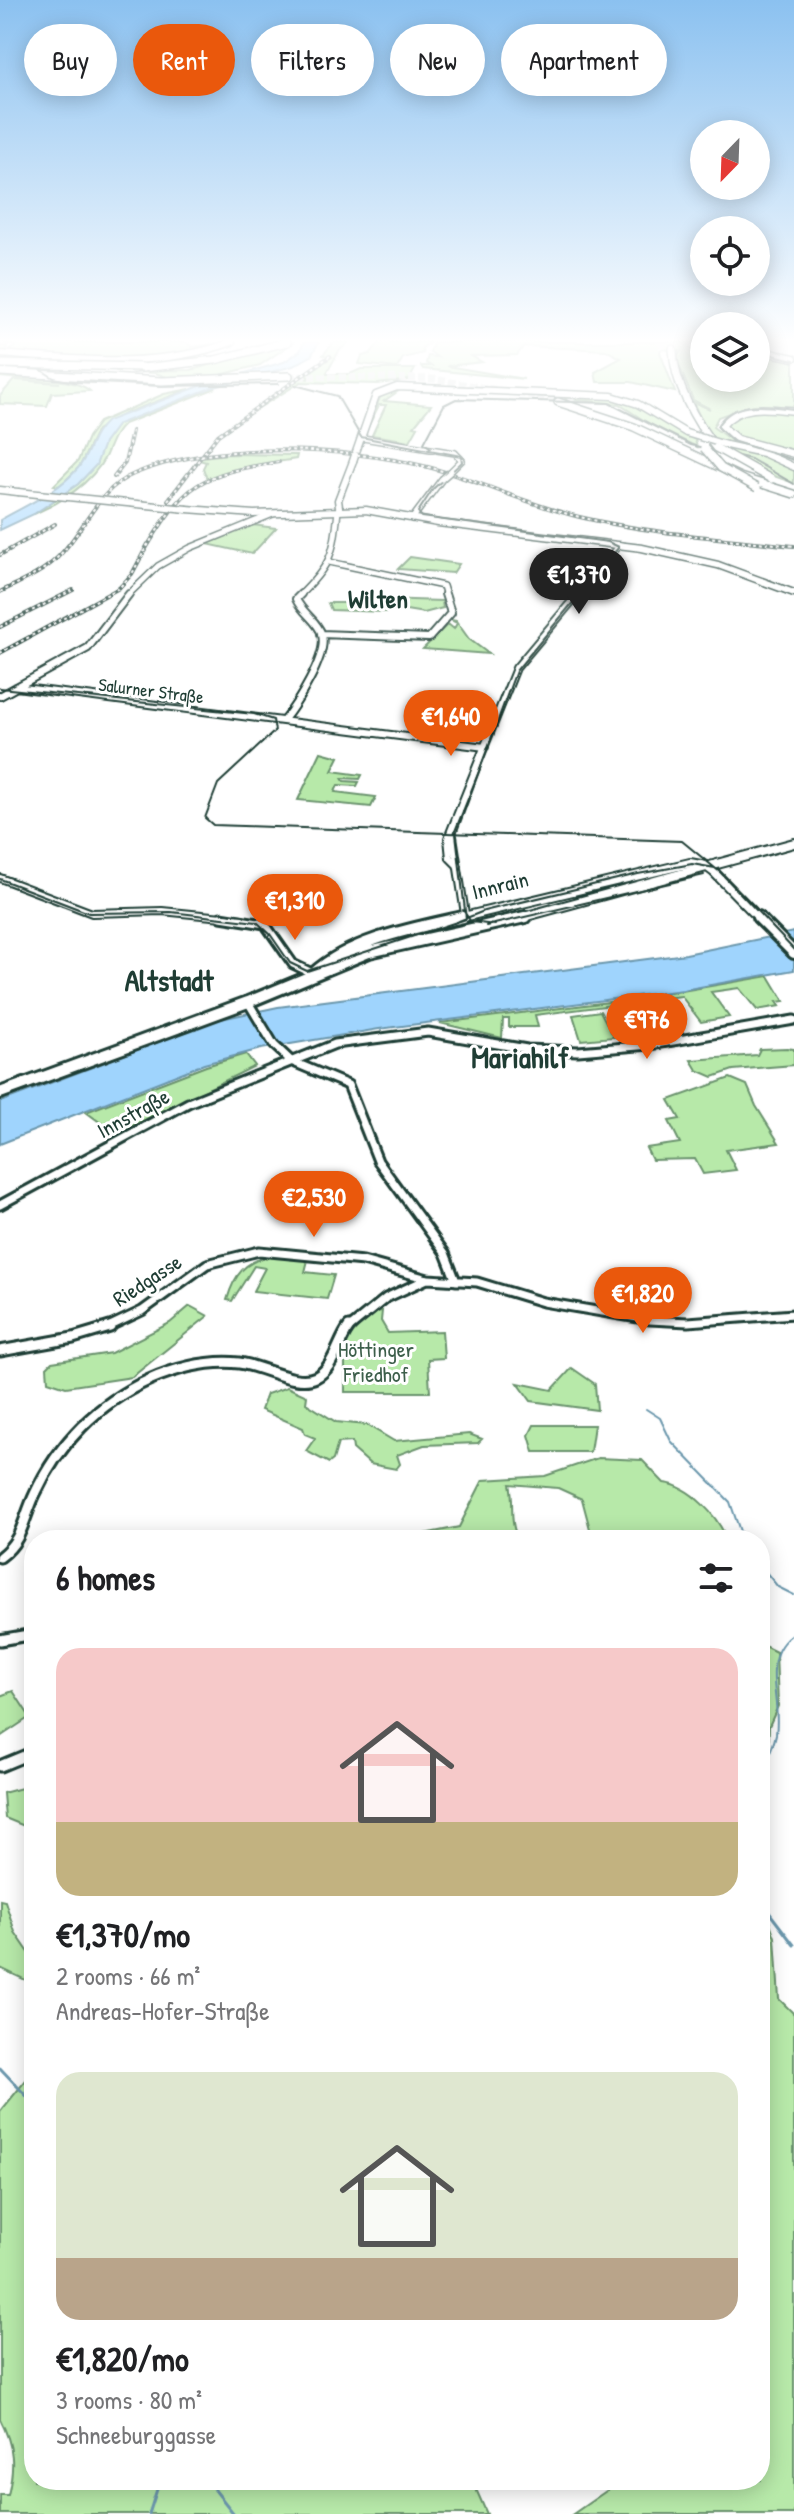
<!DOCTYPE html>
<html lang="en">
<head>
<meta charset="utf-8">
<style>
	:root { --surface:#fff; --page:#f6f6f6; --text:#202124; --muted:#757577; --accent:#ea580c }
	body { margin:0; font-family:"Patrick Hand",sans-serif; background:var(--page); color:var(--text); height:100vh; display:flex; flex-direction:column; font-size:30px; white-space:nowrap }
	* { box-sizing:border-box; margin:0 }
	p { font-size:26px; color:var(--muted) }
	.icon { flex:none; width:44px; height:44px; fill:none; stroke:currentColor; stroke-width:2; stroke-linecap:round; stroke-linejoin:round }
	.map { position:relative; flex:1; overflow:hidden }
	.sheet { position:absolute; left:24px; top:1530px; width:746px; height:960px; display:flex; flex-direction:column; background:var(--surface); border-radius:32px; box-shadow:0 4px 20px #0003 }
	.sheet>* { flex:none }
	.top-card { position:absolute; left:24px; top:24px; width:746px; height:72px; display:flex; gap:16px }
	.needle { width:52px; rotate:203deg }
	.controls { position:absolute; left:690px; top:120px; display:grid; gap:16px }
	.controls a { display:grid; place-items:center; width:80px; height:80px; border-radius:50%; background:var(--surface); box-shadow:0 4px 20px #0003; font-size:40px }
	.price { position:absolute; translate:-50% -68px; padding:0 18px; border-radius:28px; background:var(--accent); color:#fff; font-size:26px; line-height:52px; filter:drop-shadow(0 2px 4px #0008) }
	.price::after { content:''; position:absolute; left:50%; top:48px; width:24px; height:18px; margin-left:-12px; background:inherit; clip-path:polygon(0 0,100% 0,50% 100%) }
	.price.selected { background:#222; color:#fff }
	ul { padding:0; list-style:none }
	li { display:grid; align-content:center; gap:16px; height:424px; padding:0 32px }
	li span { display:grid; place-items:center; height:248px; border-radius:24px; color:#555 }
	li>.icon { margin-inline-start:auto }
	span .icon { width:144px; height:144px; fill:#fffc; stroke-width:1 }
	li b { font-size:34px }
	h2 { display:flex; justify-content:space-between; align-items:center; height:96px; padding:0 32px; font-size:34px }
	.tag { padding:0 28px; border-radius:36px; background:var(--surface); box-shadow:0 4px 20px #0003; font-size:28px; line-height:72px }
	.tag.selected { background:var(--accent); color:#fff }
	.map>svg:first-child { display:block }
	.green { fill:#b7e9a9; stroke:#6b936e; stroke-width:2 }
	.water { fill:#9fd4fd; stroke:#6c98ad; stroke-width:2 }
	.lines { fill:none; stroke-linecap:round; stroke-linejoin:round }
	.stream-far1 { stroke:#6c98ad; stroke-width:2 }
	.stream { stroke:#6c98ad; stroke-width:3 }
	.highway-tunnel { stroke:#d2d8d6; stroke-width:7; stroke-dasharray:7 3; stroke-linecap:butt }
	.minor-far3-casing { stroke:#1f3d34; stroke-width:8 }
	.minor-far2-casing { stroke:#1f3d34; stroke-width:10 }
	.minor-far1-casing { stroke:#1f3d34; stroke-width:13 }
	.minor-casing { stroke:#1f3d34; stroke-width:15 }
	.major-far2-casing { stroke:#1f3d34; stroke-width:9 }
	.major-far1-casing { stroke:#1f3d34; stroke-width:12 }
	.major-casing { stroke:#1f3d34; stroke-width:16 }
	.highway-casing { stroke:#1f3d34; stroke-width:10 }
	.minor-far3 { stroke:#fff; stroke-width:5 }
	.minor-far2 { stroke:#fff; stroke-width:6 }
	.minor-far1 { stroke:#fff; stroke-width:7 }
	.minor { stroke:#fff; stroke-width:9 }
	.major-far2 { stroke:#fff; stroke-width:6 }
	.major-far1 { stroke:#fff; stroke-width:8 }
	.major { stroke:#fff; stroke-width:10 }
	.highway { stroke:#fff; stroke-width:7 }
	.tram { stroke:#1f3d34; stroke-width:2 }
	.rail-casing { stroke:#1f3d34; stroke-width:4 }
	.rail { stroke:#fff; stroke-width:2; stroke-dasharray:3; stroke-linecap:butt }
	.minor-bridge-casing { stroke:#1f3d34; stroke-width:8; stroke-linecap:butt }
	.major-bridge-casing { stroke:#1f3d34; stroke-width:9; stroke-linecap:butt }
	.highway-bridge-casing { stroke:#1f3d34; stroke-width:10; stroke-linecap:butt }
	.minor-bridge { stroke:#fff; stroke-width:5 }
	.major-bridge { stroke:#fff; stroke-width:6 }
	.highway-bridge { stroke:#fff; stroke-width:7 }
	.labels { text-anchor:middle; stroke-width:6; stroke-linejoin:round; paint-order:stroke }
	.far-street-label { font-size:18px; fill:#1f3d34; stroke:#fff }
	.street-label { font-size:22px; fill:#1f3d34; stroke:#fff }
	.park-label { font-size:22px; fill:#3d5f4b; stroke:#fff }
	.far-district-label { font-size:26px; font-weight:bold; fill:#1f3d34; stroke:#fff }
	.district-label { font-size:30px; font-weight:bold; fill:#1f3d34; stroke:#fff }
</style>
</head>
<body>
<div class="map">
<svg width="794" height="2514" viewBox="0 0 794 2514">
	<rect width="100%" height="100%" fill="#fff"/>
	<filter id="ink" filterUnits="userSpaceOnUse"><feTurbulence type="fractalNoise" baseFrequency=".0125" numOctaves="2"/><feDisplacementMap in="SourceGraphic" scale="16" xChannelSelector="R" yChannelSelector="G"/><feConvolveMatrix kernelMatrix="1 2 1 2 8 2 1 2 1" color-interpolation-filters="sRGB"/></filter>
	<g filter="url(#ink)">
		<path class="green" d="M 0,342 L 186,342 L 192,347 L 228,342 C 156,365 75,359 0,353 L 0,346 L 7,346 L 6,352 L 16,346 Z
			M 294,342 L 260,365 L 216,376 L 170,378 L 155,373 L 115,371 L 191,370 Z
			M 334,342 L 349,342 L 339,351 L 326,374 L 350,374 L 361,369 L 415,369 L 409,380 L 378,384 L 301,382 L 249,414 L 300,378 L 311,379 L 306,375 L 332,357 L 323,355 Z
			M 380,342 L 431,342 L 422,348 L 423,353 L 403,358 L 397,368 L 359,364 L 362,356 L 370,354 Z
			M 434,342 L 700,342 L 686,345 L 694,350 L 704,348 L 704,378 L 756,378 L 756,352 L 794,361 L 794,406 L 745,407 L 718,417 L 713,427 L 737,445 L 710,439 L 693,402 L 710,409 L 693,400 L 676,358 L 681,351 L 661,349 L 660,352 L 675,392 L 631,382 L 597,382 L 595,372 L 621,358 L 606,350 L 524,346 L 517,355 L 471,356 L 482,362 L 447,366 L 524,379 L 423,369 L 421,366 L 431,366 L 426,363 L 428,356 L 437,357 L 430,352 Z
			M 0,377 C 23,378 75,377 90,391 L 52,393 L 47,406 L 0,404 L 0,396 L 14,380 L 60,383 Z
			M 211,388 L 216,388 L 124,424 C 113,434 111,444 105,457 C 92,483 60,503 34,514 L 78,484 L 96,465 L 104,443 L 118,424 Z
			M 395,388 L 400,390 L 384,401 L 431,405 L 414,426 L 418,427 L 410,441 L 372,435 L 386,405 L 379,405 L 367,429 L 381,395 Z
			M 190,389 L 126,413 L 97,430 L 80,466 L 60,486 L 54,485 L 78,461 L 88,437 L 99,422 L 164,394 Z
			M 516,394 L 604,397 L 630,404 L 695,440 L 697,447 L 651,425 L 619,404 Z
			M 766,411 L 794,413 L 794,450 C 775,444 734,446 726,425 L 740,414 Z
			M 717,445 L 764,455 L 794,470 L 794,483 L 751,468 Z
			M 230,454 L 297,455 L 296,459 L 244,467 L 207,479 L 203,468 L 206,462 L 199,460 L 201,457 Z
			M 252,525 L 276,528 L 252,554 L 207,544 Z
			M 410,557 L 459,564 L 453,573 L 398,569 Z
			M 351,598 L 442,601 L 443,608 L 424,613 L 400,609 L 386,612 L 331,610 L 328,603 L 351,603 Z
			M 451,620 L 456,621 L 469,639 L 489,654 L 423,649 L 448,624 L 454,629 L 457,623 Z
			M 321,752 L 339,757 L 332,771 L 362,775 L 360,779 L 342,778 L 344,781 L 359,782 L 357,786 L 338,785 L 335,792 L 376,797 L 371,807 L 298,800 Z
			M 769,976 L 784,1001 L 777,1002 L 780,1006 L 757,1010 L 739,988 L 711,992 L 729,1017 L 701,1022 L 681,996 L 535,1015 L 538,1027 L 509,1027 L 509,1019 L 503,1019 L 502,1038 L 440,1023 L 641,998 Z
			M 654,1003 L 671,1028 L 644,1033 L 627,1007 Z
			M 600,1011 L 614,1037 L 581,1040 L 573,1015 Z
			M 787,1048 L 794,1049 L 794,1065 L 733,1070 L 713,1077 L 697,1070 L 691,1060 L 757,1055 L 760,1049 Z
			M 246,1054 L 255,1066 L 116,1134 L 86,1112 L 206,1066 Z
			M 730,1078 L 747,1085 L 756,1106 L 779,1143 L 726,1150 L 736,1170 L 703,1174 L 695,1159 L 652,1160 L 646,1148 L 680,1143 L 669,1121 L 680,1119 L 669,1100 Z
			M 272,1256 L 309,1256 L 305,1272 L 334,1275 L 327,1299 L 253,1291 L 265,1268 L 254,1266 L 232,1301 L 227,1300 C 234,1275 245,1260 272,1256 Z
			M 190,1306 L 208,1316 L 132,1377 L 66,1387 L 48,1381 L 47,1367 L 52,1362 L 111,1353 L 170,1323 Z
			M 382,1311 L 381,1321 L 388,1333 L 442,1331 L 444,1358 L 428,1359 L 430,1392 L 345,1392 L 345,1343 L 370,1313 Z
			M 572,1368 L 595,1384 L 597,1410 L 531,1401 L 518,1383 L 552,1390 Z
			M 287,1387 L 307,1396 L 306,1403 L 336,1422 L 367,1425 L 394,1441 L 469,1434 L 482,1439 L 478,1443 L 424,1445 L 397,1455 L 400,1464 L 396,1469 L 370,1464 L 353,1449 L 352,1442 L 338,1443 L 333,1460 L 329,1463 L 306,1451 L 315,1438 L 305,1434 L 303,1428 L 261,1410 L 267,1394 Z
			M 534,1425 L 594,1425 L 590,1452 L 534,1452 L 529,1435 Z
			M 598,1458 L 642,1460 L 664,1483 C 690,1486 718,1516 727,1540 L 587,1540 L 590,1529 L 582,1499 L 558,1488 L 510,1484 C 515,1504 508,1522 519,1540 L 394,1540 L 459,1527 L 483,1480 L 545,1476 Z
			M 760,1644 L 776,1652 L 778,1706 L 769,1726 L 768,1765 L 760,1780 Z
			M 13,1691 L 30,1717 L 0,1737 L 0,1696 Z
			M 32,1759 L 34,1759 L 34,1830 L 5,1818 L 3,1793 L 22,1788 Z
			M 760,1896 L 775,1937 L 779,1999 L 794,2014 L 794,2514 L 573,2514 L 622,2480 L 760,2480 Z
			M 0,1900 L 5,1901 L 15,1932 L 30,1954 L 34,1954 L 34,1984 L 0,1968 Z
			M 26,2080 L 34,2083 L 34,2480 L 472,2480 L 487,2514 L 0,2514 L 0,2495 L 8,2495 C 15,2466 14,2446 0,2419 L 0,2112 Z"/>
		<path class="water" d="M 304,342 L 319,342 L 311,356 L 293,366 L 211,388 L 118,424 L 104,443 L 96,465 L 78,484 L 34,514 L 0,530 L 0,520 C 26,505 58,492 78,468 C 90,454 91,435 107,421 L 203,385 L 284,362 L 300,351 Z
			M 794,932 L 794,970 L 683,990 L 379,1029 L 261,1049 L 204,1064 L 0,1144 L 0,1102 L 216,1020 L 278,1007 L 686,954 Z"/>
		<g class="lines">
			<path class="stream-far1" d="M 646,1409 L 660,1418 L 671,1441 L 730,1502 L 743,1540
				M 760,1565 L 778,1587 L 794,1595
				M 760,1777 C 765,1764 773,1749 776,1734 C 782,1698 758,1657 794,1633"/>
			<path class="stream" d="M 760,1881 L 768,1911 L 794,1945
				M 0,2068 L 34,2104
				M 207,2480 L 234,2514
				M 149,2514 L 160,2480"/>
			<path class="highway-tunnel" d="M 662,342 L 662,349
				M 673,349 L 676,342
				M 289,376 L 433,379 L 575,403"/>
			<g class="minor-far3-casing">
				<path id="minor-far3" d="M 363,438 L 455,453
					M 451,471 L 462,460 L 455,453
					M 412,519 L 442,479
					M 329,562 L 443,586 L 446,596
					M 127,596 L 158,566 L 190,548 L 273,514
					M 299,596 C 331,565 334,554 338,510
					M 577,596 L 620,545"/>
			</g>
			<g class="minor-far2-casing">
				<path id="minor-far2" d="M 321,634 L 429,638 L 451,613 L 445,594
					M 16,687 L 485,747
					M 0,696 L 88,648 L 129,594
					M 283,721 C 296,705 328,656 322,635 C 318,621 302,613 296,599 L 301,594
					M 453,836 L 465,914
					M 458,866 L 450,858 L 448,838 L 516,668 L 578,594
					M 0,878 L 92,913 L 162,911 L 242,919"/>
			</g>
			<g class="minor-far1-casing">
				<path id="minor-far1" d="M 221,917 L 265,924 L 293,964 L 314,974
					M 248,1002 L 274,1045 L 291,1061 L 348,1085 L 378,1161 L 445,1253 L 456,1281
					M 0,1205 L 188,1103 L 335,1044 L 428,1032 L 527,1049 L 578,1051 L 650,1045 L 794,1020
					M 104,1329 L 142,1311 L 207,1264 L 259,1251 L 363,1261 L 428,1279 L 477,1282 L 543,1302 L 650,1320 L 688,1322 L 794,1314
					M 348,1329 L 386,1298 L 427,1279"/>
			</g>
			<g class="minor-casing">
				<path id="minor" d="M 0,1351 L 73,1338 L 110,1327
					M 0,1557 C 23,1540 23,1519 35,1494 C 58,1444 98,1403 149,1380 C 177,1368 208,1360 239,1363 C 261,1365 296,1387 316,1377 C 334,1368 338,1342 349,1327
					M 0,1640 L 34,1634
					M 0,1766 L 34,1752"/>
			</g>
			<g class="major-far2-casing">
				<path id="major-far2" d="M 756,350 L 794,358
					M 0,354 C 77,360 159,369 232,342
					M 794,411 C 769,408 739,403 722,426 L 737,439 L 794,454
					M 726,445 L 763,453 L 794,467
					M 355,455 L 376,395 L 397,387 L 612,396 L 638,404 L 686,433
					M 0,490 L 18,492
					M 339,507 L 338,500 L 353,461
					M 187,509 L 254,514 L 366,510 L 438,523 L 642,548 L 718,565 L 794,593"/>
			</g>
			<g class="major-far1-casing">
				<path id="major-far1" d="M 455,919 L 690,863 L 706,866 L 714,872 L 760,919
					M 516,919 L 794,843"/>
			</g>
			<g class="major-casing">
				<path id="major" d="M 758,917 L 794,953
					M 314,973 C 352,939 414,928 463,917
					M 0,1093 L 248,1002 L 369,952 L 525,917"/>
			</g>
			<g class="highway-casing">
				<path id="highway" d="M 673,349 C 674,384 695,421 716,448
					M 133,369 L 215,360 L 287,342
					M 0,372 L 162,381 L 289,376
					M 558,402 L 634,427 L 740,477 L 794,494"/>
			</g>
			<use href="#minor-far3" class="minor-far3"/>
			<use href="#minor-far2" class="minor-far2"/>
			<use href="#minor-far1" class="minor-far1"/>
			<use href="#minor" class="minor"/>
			<use href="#major-far2" class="major-far2"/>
			<use href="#major-far1" class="major-far1"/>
			<use href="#major" class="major"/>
			<use href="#highway" class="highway"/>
			<path class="tram" d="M 756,351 L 794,360
				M 0,363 L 33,365 L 54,378 L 75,382 L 161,386 L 279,384
				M 794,409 C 768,406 732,399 717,426 L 732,441 L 794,460
				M 431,448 L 424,443 L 444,405 L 456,399 L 609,403 L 691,445 L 751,459 L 794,484
				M 0,688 L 254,714 L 273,720 L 275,731 L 218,784 L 205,818 L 213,825 L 682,841 L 721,873 L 794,950
				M 0,879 L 89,913 L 171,912 L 257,922 L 270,934 L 290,963 L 307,971 L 466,919 L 456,834 L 516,671 L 619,547 L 608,542 L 422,517 L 418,512 L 433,489 L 462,462 L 461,456 L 361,437 L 337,396 L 295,385
				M 463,910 L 471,922 L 495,925
				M 459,921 L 484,911 L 638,874 L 692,864 L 715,868
				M 486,926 L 704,875"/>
			<g class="rail-casing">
				<path id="rail" d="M 114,477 L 125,463 L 132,431
					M 168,500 L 218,435 L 330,356
					M 144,552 C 185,483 199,474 279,462
					M 0,555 L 55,524
					M 0,592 C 20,582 41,574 57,558 C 84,532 97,489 134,474 C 212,440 346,447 428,467 C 481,481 530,506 584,518 C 653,534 724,538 794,546
					M 0,627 L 73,590
					M 0,653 L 119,588 L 132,574 L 148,544"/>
			</g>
			<use href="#rail" class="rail"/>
			<g class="minor-bridge-casing">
				<path id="minor-bridge" d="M 442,479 L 451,471"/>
			</g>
			<g class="major-bridge-casing">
				<path id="major-bridge" d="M 686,433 L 726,445
					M 353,461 L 355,455
					M 18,492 L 187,509"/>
			</g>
			<g class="highway-bridge-casing">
				<path id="highway-bridge" d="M 0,364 L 142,367
					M 704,448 L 721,468 L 757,488
					M 716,448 L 771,479"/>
			</g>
			<use href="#minor-bridge" class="minor-bridge"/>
			<use href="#major-bridge" class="major-bridge"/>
			<use href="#highway-bridge" class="highway-bridge"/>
		</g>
	</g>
	<linearGradient id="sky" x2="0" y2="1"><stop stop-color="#8bc1f0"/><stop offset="0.49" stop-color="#fff"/><stop offset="1" stop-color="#fff" stop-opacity="0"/></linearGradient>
	<rect width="794" height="694" fill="url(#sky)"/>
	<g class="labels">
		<g class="far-street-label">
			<text transform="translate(151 691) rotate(7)" y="6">Salurner Straße</text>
		</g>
		<g class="street-label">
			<text transform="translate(500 885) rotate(-14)" y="8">Innrain</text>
			<text transform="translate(133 1113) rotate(-29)" y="8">Innstraße</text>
			<text transform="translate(147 1280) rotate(-33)" y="8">Riedgasse</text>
		</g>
		<g class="park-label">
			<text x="376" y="1357">Höttinger<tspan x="376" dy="25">Friedhof</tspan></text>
		</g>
		<g class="far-district-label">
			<text x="378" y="608">Wilten</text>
		</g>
		<g class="district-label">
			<text x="169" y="991">Altstadt</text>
			<text x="520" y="1068">Mariahilf</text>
		</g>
	</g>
</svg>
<div class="controls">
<a><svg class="needle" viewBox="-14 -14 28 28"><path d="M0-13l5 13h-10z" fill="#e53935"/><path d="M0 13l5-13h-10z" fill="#757577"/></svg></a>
<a><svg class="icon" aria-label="locate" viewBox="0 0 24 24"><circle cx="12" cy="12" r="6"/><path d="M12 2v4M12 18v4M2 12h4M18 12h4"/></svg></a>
<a><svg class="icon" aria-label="layers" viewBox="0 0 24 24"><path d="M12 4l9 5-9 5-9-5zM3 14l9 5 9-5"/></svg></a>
</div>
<b class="price selected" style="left:579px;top:616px">€1,370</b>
<b class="price" style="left:451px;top:758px">€1,640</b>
<b class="price" style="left:295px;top:942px">€1,310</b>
<b class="price" style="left:647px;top:1061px">€976</b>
<b class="price" style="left:314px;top:1239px">€2,530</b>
<b class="price" style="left:643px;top:1335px">€1,820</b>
<div class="top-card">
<a class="tag">Buy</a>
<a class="tag selected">Rent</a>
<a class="tag">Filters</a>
<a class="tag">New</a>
<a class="tag">Apartment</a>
</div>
<section class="sheet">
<h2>6 homes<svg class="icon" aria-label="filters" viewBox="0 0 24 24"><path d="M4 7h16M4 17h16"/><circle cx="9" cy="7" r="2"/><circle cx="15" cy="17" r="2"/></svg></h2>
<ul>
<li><span style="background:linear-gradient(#f6c9c9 70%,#c2b280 0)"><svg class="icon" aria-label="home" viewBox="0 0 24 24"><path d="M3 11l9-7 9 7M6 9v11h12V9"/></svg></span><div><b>€1,370/mo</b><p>2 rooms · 66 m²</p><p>Andreas-Hofer-Straße</p></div></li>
<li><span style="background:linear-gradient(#dfe7d0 75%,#b9a48a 0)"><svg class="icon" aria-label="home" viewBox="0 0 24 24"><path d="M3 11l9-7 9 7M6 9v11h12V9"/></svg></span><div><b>€1,820/mo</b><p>3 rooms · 80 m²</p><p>Schneeburggasse</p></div></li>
</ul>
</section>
</div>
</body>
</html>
